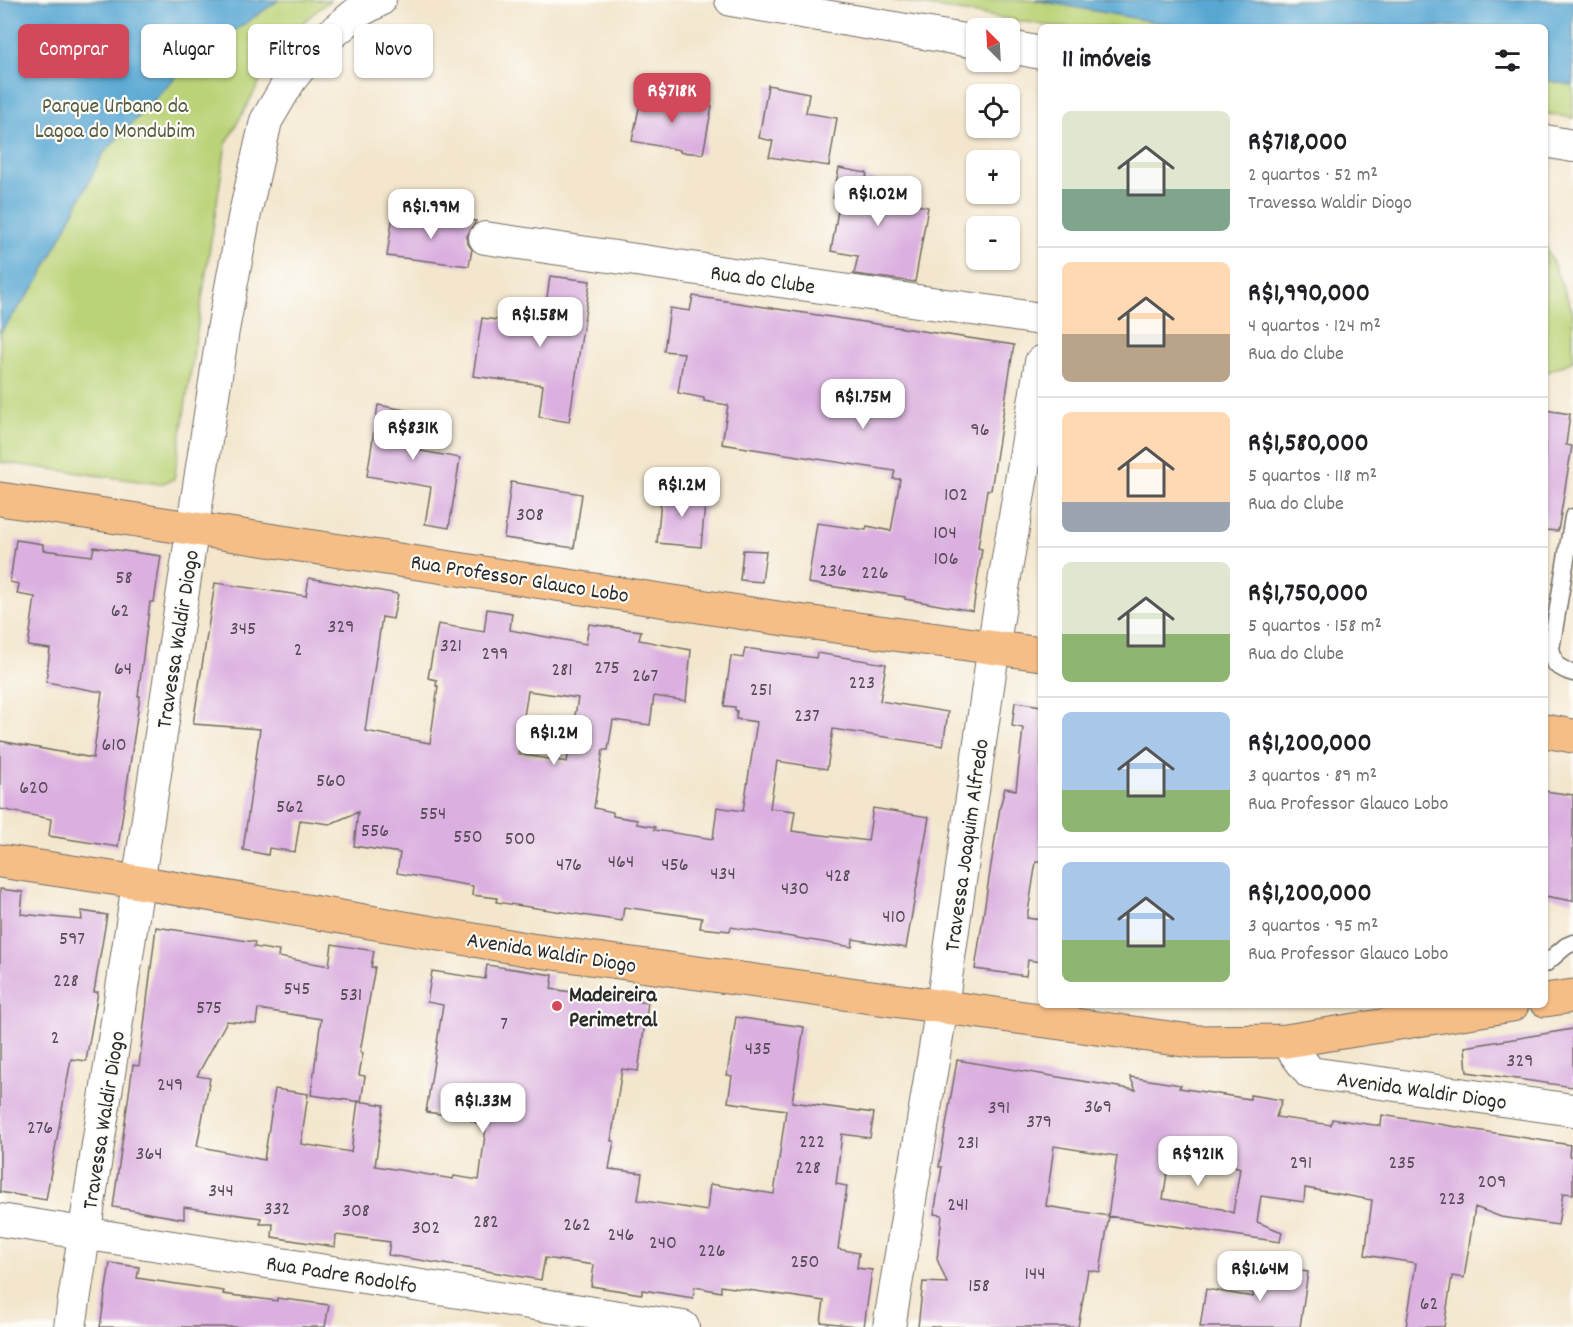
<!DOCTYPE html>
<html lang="pt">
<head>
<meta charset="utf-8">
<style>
	:root { --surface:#fff; --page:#f6f6f6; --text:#202124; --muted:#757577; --line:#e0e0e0; --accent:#d1495b }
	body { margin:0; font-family:Dekko,sans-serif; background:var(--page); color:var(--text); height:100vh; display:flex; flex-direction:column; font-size:22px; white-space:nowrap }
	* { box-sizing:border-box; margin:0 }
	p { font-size:20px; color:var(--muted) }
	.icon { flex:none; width:33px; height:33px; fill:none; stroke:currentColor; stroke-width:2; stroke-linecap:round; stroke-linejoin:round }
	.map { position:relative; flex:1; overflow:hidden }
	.drawer { position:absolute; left:1038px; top:24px; width:510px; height:984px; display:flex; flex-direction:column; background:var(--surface); border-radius:9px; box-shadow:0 2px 4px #0004 }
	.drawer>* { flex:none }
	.guide { position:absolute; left:18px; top:24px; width:570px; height:54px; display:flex; gap:12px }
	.needle { width:39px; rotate:336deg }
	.controls { position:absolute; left:966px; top:18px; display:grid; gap:12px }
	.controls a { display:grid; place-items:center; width:54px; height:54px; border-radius:9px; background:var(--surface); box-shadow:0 2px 4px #0004; font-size:30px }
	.price { position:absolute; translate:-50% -51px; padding:0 14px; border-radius:12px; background:#fff; color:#222; font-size:20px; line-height:39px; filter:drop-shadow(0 2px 3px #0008) }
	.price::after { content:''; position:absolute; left:50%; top:36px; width:18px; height:14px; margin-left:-9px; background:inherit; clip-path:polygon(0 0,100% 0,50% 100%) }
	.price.on { background:var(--accent); color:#fff }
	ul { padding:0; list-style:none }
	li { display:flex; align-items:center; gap:18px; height:150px; padding:0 24px }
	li+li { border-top:2px solid var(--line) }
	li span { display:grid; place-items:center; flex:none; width:168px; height:120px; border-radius:9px; color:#555 }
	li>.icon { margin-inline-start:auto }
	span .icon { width:72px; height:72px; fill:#fffc; stroke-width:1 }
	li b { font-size:26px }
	h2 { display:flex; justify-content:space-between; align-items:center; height:72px; padding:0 24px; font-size:26px }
	.tag { padding:0 21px; border-radius:9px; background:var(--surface); box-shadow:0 2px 4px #0004; font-size:21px; line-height:54px }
	.tag.on { background:var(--accent); color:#fff }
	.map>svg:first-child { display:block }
	.green { fill:#bbd378; stroke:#737f52; stroke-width:1.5 }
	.water { fill:#59a7d3; stroke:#42697f; stroke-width:1.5 }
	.building { fill:#dbb0e0; fill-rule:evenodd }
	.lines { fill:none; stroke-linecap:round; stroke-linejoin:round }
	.lane-casing { stroke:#716c64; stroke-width:19 }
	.street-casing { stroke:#716c64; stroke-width:34 }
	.primary-casing { stroke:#716c64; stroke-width:35 }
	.lane { stroke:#fff; stroke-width:16 }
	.street { stroke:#fff; stroke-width:32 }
	.primary { stroke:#f6be87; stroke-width:33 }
	.poi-dot { fill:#d1495b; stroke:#fdfcf7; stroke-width:2 }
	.labels { text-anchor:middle; stroke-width:4.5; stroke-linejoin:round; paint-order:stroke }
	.number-label { font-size:20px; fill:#574c58 }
	.park-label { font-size:22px; fill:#565d42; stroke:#fdfcf7 }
	.street-label { font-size:22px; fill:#2b2b2b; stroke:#fdfcf7 }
	.poi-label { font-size:22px; font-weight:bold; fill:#2b2b2b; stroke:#fdfcf7; text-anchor:start }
</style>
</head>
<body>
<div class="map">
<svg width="1573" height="1327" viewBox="0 0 1573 1327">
	<rect width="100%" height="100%" fill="#fdfcf7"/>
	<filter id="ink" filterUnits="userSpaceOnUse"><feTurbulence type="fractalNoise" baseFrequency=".0167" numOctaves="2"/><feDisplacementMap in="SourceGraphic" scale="12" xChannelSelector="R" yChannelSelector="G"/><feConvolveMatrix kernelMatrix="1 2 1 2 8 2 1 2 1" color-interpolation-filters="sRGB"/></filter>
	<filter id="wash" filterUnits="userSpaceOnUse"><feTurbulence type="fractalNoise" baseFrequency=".008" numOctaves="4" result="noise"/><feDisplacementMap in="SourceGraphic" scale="24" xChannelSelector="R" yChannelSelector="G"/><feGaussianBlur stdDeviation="1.35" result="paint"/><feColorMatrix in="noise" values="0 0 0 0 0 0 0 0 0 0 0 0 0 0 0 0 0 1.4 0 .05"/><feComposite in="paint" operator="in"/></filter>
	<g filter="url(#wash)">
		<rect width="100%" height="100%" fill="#f3e6cd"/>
		<path class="green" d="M 0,0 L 330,0 L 302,23 L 276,52 L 226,144 L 174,479 L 160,484 L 0,462 Z
			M 893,0 L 1573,0 L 1573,118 L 1545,113 L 1545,27 L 1057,27 Z
			M 1545,244 L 1573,312 L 1573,361 L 1545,373 Z"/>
		<path class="water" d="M 0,0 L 279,0 L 192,60 L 103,154 L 39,280 L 0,333 Z
			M 1035,0 L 1573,0 L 1573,85 L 1545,80 L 1545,27 L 1182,27 Z"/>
		<g id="blocks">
			<path class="building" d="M 768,85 L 809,93 L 806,113 L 837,118 L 829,166 L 769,157 L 773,141 L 759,138 Z
				M 642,94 L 712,106 L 703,154 L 680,152 L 680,150 L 632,141 Z
				M 839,168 L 867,173 L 866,178 L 908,186 L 905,203 L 928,207 L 915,282 L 854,274 L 858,256 L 831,251 L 840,199 L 833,198 Z
				M 393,214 L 446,221 L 446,218 L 476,221 L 467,236 L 468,244 L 472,249 L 469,266 L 387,256 Z
				M 550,276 L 590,281 L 569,422 L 539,417 L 543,385 L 473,376 L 482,318 L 543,326 Z
				M 693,296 L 1014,345 L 991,490 L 987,490 L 978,548 L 982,549 L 973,611 L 905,599 L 905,597 L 808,583 L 817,523 L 866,530 L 867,526 L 891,531 L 900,479 L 893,479 L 895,471 L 722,444 L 728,405 L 704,401 L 704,398 L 678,393 L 684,353 L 664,351 L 670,308 L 690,311 Z
				M 378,405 L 428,414 L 421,451 L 460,458 L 449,528 L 425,524 L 431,487 L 367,476 Z
				M 1545,410 L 1570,414 L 1566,445 L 1572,446 L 1558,531 L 1545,530 Z
				M 511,482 L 582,494 L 574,548 L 504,538 Z
				M 662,490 L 706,493 L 701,547 L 657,543 Z
				M 16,540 L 43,544 L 43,550 L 92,556 L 94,547 L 161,556 L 154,602 L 150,602 L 138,696 L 140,696 L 118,847 L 49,836 L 51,819 L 0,809 L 0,741 L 93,758 L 102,692 L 46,682 L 50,649 L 28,646 L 35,597 L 17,594 L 19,584 L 10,582 Z
				M 743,550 L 766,551 L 762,582 L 740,580 Z
				M 309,578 L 398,594 L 393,619 L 382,617 L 365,731 L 430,743 L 438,686 L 436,686 L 437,680 L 428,678 L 438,624 L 484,632 L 487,609 L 512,613 L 510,630 L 536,635 L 586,644 L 589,624 L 641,631 L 639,640 L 691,650 L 686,701 L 654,696 L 650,725 L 613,720 L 608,750 L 603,750 L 594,808 L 613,812 L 613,816 L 637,820 L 637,824 L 655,827 L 654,830 L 713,839 L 717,807 L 743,811 L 757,722 L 736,719 L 737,711 L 735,710 L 735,707 L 724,706 L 731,656 L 743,658 L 745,648 L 816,658 L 817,653 L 886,664 L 880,701 L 948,712 L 943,746 L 833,729 L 827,769 L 777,761 L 770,808 L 795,811 L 792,831 L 868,841 L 873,808 L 929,817 L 906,948 L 853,939 L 852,947 L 731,927 L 730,931 L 700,928 L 702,918 L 624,907 L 622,921 L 496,902 L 497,898 L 472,895 L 473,886 L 397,873 L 400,853 L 354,846 L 358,812 L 330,824 L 300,820 L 295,852 L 269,848 L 268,855 L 243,850 L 260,729 L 193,724 L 215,583 L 306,596 ZM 528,691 L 578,698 L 567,762 L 518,754 Z
				M 1015,702 L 1041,706 L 1041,862 L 1036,862 L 1027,918 L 1041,920 L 1041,962 L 1028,960 L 1026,976 L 975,969 L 1000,807 L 1005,788 L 1016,790 L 1023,728 L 1012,726 Z
				M 1545,791 L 1573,795 L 1573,901 L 1545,896 Z
				M 0,889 L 23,892 L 21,914 L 82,920 L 81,911 L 107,915 L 94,992 L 98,992 L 86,1061 L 71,1059 L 46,1200 L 0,1192 Z
				M 156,927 L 255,942 L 254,947 L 279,951 L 278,957 L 329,966 L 332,944 L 374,951 L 371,967 L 375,967 L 360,1052 L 363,1053 L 359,1075 L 365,1076 L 361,1102 L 311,1095 L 321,1019 L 258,1009 L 256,1024 L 227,1021 L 197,1076 L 210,1078 L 197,1146 L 264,1160 L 275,1089 L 308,1094 L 301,1144 L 351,1152 L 358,1101 L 384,1105 L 375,1166 L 453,1179 L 454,1176 L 479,1180 L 486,1127 L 463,1117 L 426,1112 L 443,1005 L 427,1002 L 432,971 L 485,979 L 487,965 L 553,975 L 551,989 L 648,1003 L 638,1071 L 622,1069 L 611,1141 L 614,1141 L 609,1169 L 642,1173 L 638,1200 L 707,1211 L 710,1184 L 774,1194 L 786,1110 L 728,1102 L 732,1076 L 727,1075 L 736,1017 L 804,1027 L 792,1102 L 874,1113 L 870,1138 L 842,1134 L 836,1184 L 847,1186 L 838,1249 L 859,1253 L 857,1268 L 872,1270 L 864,1327 L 821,1322 L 824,1301 L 721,1286 L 721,1292 L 695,1287 L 693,1298 L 642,1290 L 642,1294 L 591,1286 L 594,1265 L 545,1258 L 541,1280 L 388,1255 L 390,1242 L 336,1235 L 335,1247 L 272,1237 L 273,1224 L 260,1224 L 261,1218 L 184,1207 L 184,1219 L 113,1207 L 133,1065 L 139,1066 Z
				M 1573,1029 L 1573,1087 L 1467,1072 L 1465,1047 Z
				M 957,1060 L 1136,1090 L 1130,1077 L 1181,1085 L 1179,1088 L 1250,1099 L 1250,1095 L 1282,1100 L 1276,1117 L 1331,1125 L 1332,1119 L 1381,1126 L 1382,1115 L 1570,1145 L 1569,1156 L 1573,1157 L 1573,1194 L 1563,1193 L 1558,1225 L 1501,1217 L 1475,1207 L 1464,1278 L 1452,1276 L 1444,1327 L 1406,1327 L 1416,1263 L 1365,1255 L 1372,1200 L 1305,1188 L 1304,1202 L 1261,1196 L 1257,1222 L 1282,1232 L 1280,1242 L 1108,1216 L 1117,1156 L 1054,1146 L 1046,1206 L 1109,1216 L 1100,1272 L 1088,1270 L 1078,1327 L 918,1327 L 923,1282 L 947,1283 L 937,1259 L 942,1215 L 934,1214 L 942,1167 L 939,1167 ZM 1171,1148 L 1199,1152 L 1240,1168 L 1233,1213 L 1222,1209 L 1163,1199 Z
				M 110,1263 L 139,1267 L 137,1278 L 224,1291 L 223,1294 L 277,1301 L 277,1298 L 329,1305 L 325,1327 L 100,1327 Z
				M 1258,1265 L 1308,1272 L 1300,1327 L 1200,1327 L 1206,1289 L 1253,1297 Z"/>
		</g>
	</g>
	<g filter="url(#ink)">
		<use href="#blocks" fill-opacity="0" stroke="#716c64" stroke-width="1.5"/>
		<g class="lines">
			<g class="lane-casing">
				<path id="lane" d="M 1573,517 L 1551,649 L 1556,665 L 1567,671 L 1573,673
					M 1545,964 L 1566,946 L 1573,943"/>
			</g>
			<g class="street-casing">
				<path id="street" d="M 731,0 L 976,42
					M 1010,47 L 1041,53
					M 1545,141 L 1573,146
					M 485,238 L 1041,319
					M 1286,1041 L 1310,1073 L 1573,1110
					M 0,1220 L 683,1327
					M 70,1327 L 223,330 L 244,218 L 266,121 L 290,80 L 317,46 L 358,12 L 380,0
					M 889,1327 L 942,1006 L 997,624 L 1041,362"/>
			</g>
			<g class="primary-casing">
				<path id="primary" d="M 0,499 L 791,620 L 1041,654
					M 1545,731 L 1573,736
					M 0,861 L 138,882 L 531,950 L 1198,1042 L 1286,1041 L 1512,1005
					M 1545,1000 L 1573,996"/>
			</g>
			<use href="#lane" class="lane"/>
			<use href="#street" class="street"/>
			<use href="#primary" class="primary"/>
		</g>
	</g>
	<circle class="poi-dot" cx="557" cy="1006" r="6"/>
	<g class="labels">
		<g class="number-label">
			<text x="980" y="435">96</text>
			<text x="956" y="500">102</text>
			<text x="530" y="520">308</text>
			<text x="945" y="538">104</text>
			<text x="946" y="564">106</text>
			<text x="833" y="576">236</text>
			<text x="875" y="578">226</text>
			<text x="124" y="583">58</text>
			<text x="120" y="616">62</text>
			<text x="341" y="632">329</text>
			<text x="243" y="634">345</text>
			<text x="451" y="651">321</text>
			<text x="298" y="655">2</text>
			<text x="495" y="659">299</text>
			<text x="607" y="673">275</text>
			<text x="123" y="674">64</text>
			<text x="562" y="675">281</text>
			<text x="645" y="681">267</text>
			<text x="862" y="688">223</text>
			<text x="761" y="695">251</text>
			<text x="807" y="721">237</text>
			<text x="114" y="750">610</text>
			<text x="331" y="786">560</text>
			<text x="34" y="793">620</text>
			<text x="290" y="812">562</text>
			<text x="433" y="819">554</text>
			<text x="375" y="836">556</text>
			<text x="468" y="842">550</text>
			<text x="520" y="844">500</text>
			<text x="621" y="867">464</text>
			<text x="569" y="870">476</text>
			<text x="675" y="870">456</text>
			<text x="723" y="879">434</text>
			<text x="838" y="881">428</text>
			<text x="795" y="894">430</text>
			<text x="894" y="922">410</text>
			<text x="72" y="944">597</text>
			<text x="66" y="986">228</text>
			<text x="297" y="994">545</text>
			<text x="351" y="1000">531</text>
			<text x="209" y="1013">575</text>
			<text x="504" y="1029">7</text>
			<text x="55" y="1043">2</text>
			<text x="758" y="1054">435</text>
			<text x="1520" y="1066">329</text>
			<text x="170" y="1090">249</text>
			<text x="1098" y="1112">369</text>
			<text x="999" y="1113">391</text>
			<text x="1039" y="1127">379</text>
			<text x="40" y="1133">276</text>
			<text x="812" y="1147">222</text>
			<text x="968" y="1148">231</text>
			<text x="149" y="1159">364</text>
			<text x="1301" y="1168">291</text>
			<text x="1402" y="1168">235</text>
			<text x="808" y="1173">228</text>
			<text x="1492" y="1187">209</text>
			<text x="221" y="1196">344</text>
			<text x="1452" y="1204">223</text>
			<text x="958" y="1210">241</text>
			<text x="277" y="1214">332</text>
			<text x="356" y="1216">308</text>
			<text x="486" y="1227">282</text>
			<text x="577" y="1230">262</text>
			<text x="426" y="1233">302</text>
			<text x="621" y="1240">246</text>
			<text x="663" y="1248">240</text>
			<text x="712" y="1256">226</text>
			<text x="805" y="1267">250</text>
			<text x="1035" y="1279">144</text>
			<text x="979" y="1291">158</text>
			<text x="1429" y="1309">62</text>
		</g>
		<g class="park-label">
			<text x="115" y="112">Parque Urbano da<tspan x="115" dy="25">Lagoa do Mondubim</tspan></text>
		</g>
		<g class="street-label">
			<text transform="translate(763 278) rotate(8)" y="8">Rua do Clube</text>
			<text transform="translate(520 577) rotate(9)" y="8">Rua Professor Glauco Lobo</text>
			<text transform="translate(176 639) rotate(-81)" y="8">Travessa Waldir Diogo</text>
			<text transform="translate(965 845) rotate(-82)" y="8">Travessa Joaquim Alfredo</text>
			<text transform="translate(552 951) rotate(9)" y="8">Avenida Waldir Diogo</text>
			<text transform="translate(1422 1089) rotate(8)" y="8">Avenida Waldir Diogo</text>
			<text transform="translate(102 1120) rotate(-81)" y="8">Travessa Waldir Diogo</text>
			<text transform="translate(342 1273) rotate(9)" y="8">Rua Padre Rodolfo</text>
		</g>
		<g class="poi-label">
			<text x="569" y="1001">Madeireira<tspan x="569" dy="25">Perimetral</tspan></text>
		</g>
	</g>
</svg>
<div class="controls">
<a><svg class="needle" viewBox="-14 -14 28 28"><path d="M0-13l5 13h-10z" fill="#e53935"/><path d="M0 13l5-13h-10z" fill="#757577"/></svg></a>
<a><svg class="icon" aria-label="locate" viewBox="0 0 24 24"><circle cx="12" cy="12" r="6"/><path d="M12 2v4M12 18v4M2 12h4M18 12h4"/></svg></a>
<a>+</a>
<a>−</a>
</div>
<b class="price on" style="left:672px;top:124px">R$718K</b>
<b class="price" style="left:878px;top:227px">R$1.02M</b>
<b class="price" style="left:431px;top:240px">R$1.99M</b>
<b class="price" style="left:540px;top:348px">R$1.58M</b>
<b class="price" style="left:863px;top:430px">R$1.75M</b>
<b class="price" style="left:413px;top:461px">R$831K</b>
<b class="price" style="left:682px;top:518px">R$1.2M</b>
<b class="price" style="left:554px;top:766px">R$1.2M</b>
<b class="price" style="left:483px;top:1134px">R$1.33M</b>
<b class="price" style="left:1198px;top:1187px">R$921K</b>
<b class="price" style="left:1260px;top:1302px">R$1.64M</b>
<div class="guide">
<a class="tag on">Comprar</a>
<a class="tag">Alugar</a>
<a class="tag">Filtros</a>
<a class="tag">Novo</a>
</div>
<section class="drawer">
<h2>11 imóveis<svg class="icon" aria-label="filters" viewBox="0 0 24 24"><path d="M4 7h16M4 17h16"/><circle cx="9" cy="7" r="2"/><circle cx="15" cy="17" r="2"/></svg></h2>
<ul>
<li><span style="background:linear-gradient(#dfe7d0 65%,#7fa58c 0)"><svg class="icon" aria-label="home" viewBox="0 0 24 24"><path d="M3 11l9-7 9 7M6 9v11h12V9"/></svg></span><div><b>R$718,000</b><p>2 quartos · 52 m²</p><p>Travessa Waldir Diogo</p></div></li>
<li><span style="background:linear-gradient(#ffd9b3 60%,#b9a48a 0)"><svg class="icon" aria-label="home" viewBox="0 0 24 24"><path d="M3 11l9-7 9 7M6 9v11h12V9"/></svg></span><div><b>R$1,990,000</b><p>4 quartos · 124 m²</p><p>Rua do Clube</p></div></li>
<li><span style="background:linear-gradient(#ffd9b3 75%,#9aa5b1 0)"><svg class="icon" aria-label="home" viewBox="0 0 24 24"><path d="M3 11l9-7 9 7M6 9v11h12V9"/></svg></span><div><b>R$1,580,000</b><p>5 quartos · 118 m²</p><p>Rua do Clube</p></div></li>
<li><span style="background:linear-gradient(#dfe7d0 60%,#8fb573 0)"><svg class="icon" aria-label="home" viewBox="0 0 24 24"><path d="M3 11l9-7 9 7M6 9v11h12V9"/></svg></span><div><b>R$1,750,000</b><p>5 quartos · 158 m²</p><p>Rua do Clube</p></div></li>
<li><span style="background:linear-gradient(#a9c7e8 65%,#8fb573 0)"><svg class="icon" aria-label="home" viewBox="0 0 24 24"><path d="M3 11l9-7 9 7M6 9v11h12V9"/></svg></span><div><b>R$1,200,000</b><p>3 quartos · 89 m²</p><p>Rua Professor Glauco Lobo</p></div></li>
<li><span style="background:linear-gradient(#a9c7e8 65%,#8fb573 0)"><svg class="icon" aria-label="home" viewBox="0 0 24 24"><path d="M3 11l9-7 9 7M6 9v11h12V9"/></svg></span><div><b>R$1,200,000</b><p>3 quartos · 95 m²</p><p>Rua Professor Glauco Lobo</p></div></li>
</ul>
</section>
</div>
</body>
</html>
